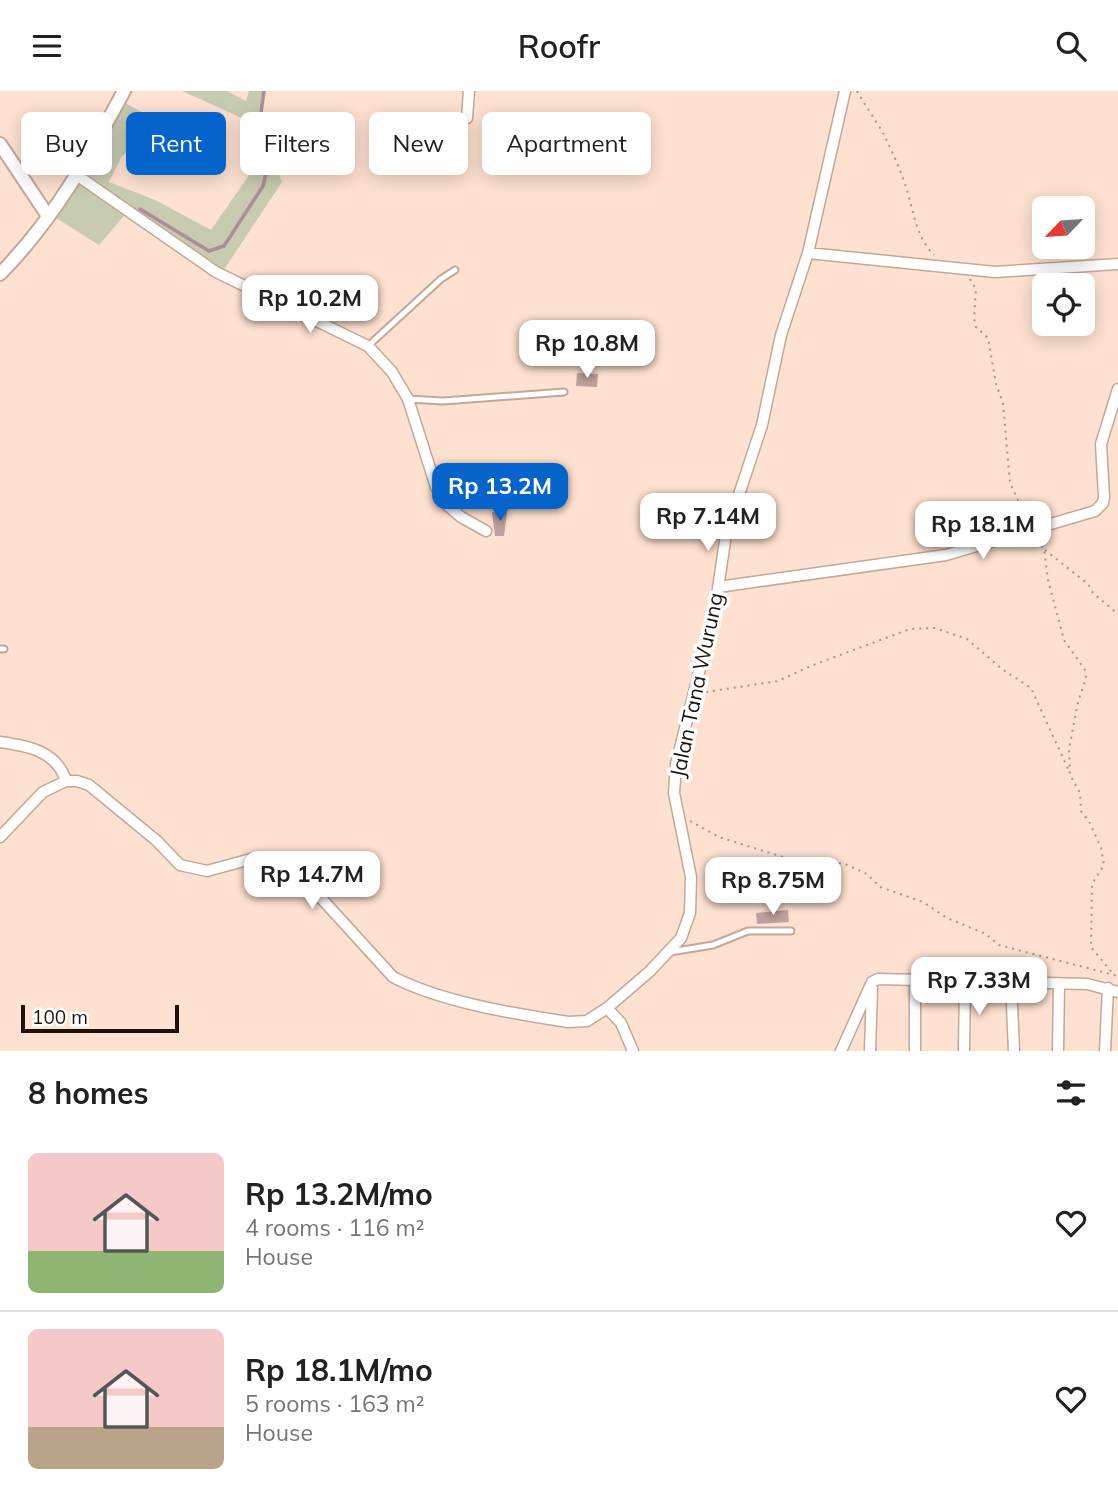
<!DOCTYPE html>
<html lang="en">
<head>
<meta charset="utf-8">
<style>
	:root { --surface:#fff; --page:#f6f6f6; --text:#202124; --muted:#757577; --line:#e0e0e0; --accent:#0563cc }
	body { margin:0; font-family:Mulish,sans-serif; background:var(--page); color:var(--text); height:100vh; display:flex; flex-direction:column; font-size:26px; white-space:nowrap }
	* { box-sizing:border-box; margin:0 }
	p { font-size:23px; color:var(--muted) }
	.icon { flex:none; width:38px; height:38px; fill:none; stroke:currentColor; stroke-width:2; stroke-linecap:round; stroke-linejoin:round }
	.map { position:relative; height:960px; overflow:hidden }
	.details { display:flex; flex-direction:column; background:var(--surface); flex:1 }
	.details>* { flex:none }
	.hud { position:absolute; left:21px; top:21px; width:700px; height:63px; display:flex; gap:14px }
	.needle { width:46px; rotate:245deg }
	.tools { position:absolute; left:1032px; top:105px; display:grid; gap:14px }
	.tools a { display:grid; place-items:center; width:63px; height:63px; border-radius:10px; background:var(--surface); box-shadow:0 4px 18px #0003; font-size:35px }
	.scale { position:absolute; left:21px; bottom:18px; width:158px; box-sizing:border-box; padding-left:7px; border:4px solid #1c130d; border-top:0; font-size:19px; line-height:24px; white-space:nowrap; color:#1c130d; -webkit-text-stroke:5px #fff; paint-order:stroke }
	.price { position:absolute; translate:-50% -60px; padding:0 16px; border-radius:14px; background:#fff; color:#222; font-size:23px; line-height:46px; filter:drop-shadow(0 2px 4px #0008) }
	.price::after { content:''; position:absolute; left:50%; top:42px; width:21px; height:16px; margin-left:-10px; background:inherit; clip-path:polygon(0 0,100% 0,50% 100%) }
	.price.current { background:var(--accent); color:#fff }
	ul { padding:0; list-style:none }
	li { display:flex; align-items:center; gap:21px; height:175px; padding:0 28px }
	li+li { border-top:2px solid var(--line) }
	li span { display:grid; place-items:center; flex:none; width:196px; height:140px; border-radius:10px; color:#555 }
	li>.icon { margin-inline-start:auto }
	span .icon { width:84px; height:84px; fill:#fffc; stroke-width:1 }
	li b { font-size:30px }
	h2 { display:flex; justify-content:space-between; align-items:center; height:84px; padding:0 28px; font-size:30px }
	.pill { padding:0 24px; border-radius:10px; background:var(--surface); box-shadow:0 4px 18px #0003; font-size:24px; line-height:63px }
	.pill.current { background:var(--accent); color:#fff }
	header { display:flex; justify-content:space-between; align-items:center; height:91px; padding:0 28px; background:var(--surface); font-size:32px; font-weight:600 }
	.map>svg:first-child { display:block }
	.green { fill:#c7cbb0 }
	.lines { fill:none; stroke-linecap:round; stroke-linejoin:round }
	.stream { stroke:#ae8c98; stroke-width:3.5 }
	.building { fill:#c1a09f }
	.service-casing { stroke:#c3a898; stroke-width:9 }
	.minor-casing { stroke:#c3a898; stroke-width:13 }
	.tertiary-casing { stroke:#c3a898; stroke-width:16 }
	.path { stroke:#ab9588; stroke-width:2; stroke-dasharray:2 5; stroke-linecap:butt }
	.service { stroke:#fff; stroke-width:5 }
	.minor { stroke:#fff; stroke-width:10 }
	.tertiary { stroke:#fff; stroke-width:12 }
	.labels { text-anchor:middle; stroke-width:7; stroke-linejoin:round; paint-order:stroke }
	.street-label { font-size:21px; fill:#1c130d; stroke:#fff }
</style>
</head>
<body>
<header><svg class="icon" aria-label="menu" viewBox="0 0 24 24"><path d="M4 6h16M4 12h16M4 18h16"/></svg>Roofr<svg class="icon" aria-label="search" viewBox="0 0 24 24"><circle cx="10" cy="10" r="6"/><path d="M15 15l6 6"/></svg></header>
<div class="map">
<svg width="1118" height="960" viewBox="0 0 1118 960">
	<rect width="100%" height="100%" fill="#fee1d0"/>
	<path class="green" d="M 182,0 L 227,0 L 246,10 L 249,0 L 264,0 L 258,44 L 267,77 L 276,76 L 282,91 L 223,180 L 129,119 L 99,154 L 53,125 L 118,8 L 160,31 L 157,40 L 122,65 L 109,91 L 155,109 L 211,139 L 252,80 L 241,42 L 242,27 Z"/>
	<g class="lines">
		<path class="stream" d="M 140,118 L 209,160 L 224,155 L 263,95 L 267,77 L 258,44 L 264,0"/>
	</g>
	<path class="building" d="M 577,282 L 598,283 L 597,296 L 576,295 Z
		M 492,421 L 507,421 L 504,445 L 495,445 Z
		M 788,819 L 789,831 L 757,833 L 756,822 Z"/>
	<g class="lines">
		<g class="service-casing">
			<path id="service" d="M 368,255 L 441,188 L 455,179
				M 408,308 L 443,310 L 564,301
				M 0,558 L 4,558
				M 670,861 L 713,854 L 748,840 L 791,840"/>
		</g>
		<g class="minor-casing">
			<path id="minor" d="M 467,27 L 469,0
				M 78,85 L 216,181 L 368,255 L 392,281 L 408,308 L 436,396 L 446,413 L 461,426 L 486,440
				M 808,162 L 995,181 L 1118,173
				M 718,496 L 946,464 L 1095,420 L 1103,412 L 1104,406 L 1101,353 L 1118,298
				M 0,651 C 28,655 57,660 66,690
				M 0,746 L 43,701 L 66,690 L 77,690 L 89,694 L 157,750 L 180,774 L 207,780 L 251,768 L 265,768 L 289,778 L 321,807 L 393,886 C 441,911 515,923 568,931 L 587,930 L 607,917 L 621,932 L 633,960
				M 915,889 L 915,960
				M 1011,892 L 1014,960
				M 607,917 L 649,881 L 681,847 L 690,822 L 691,786 L 674,702 L 676,673 L 715,518 L 726,443 L 762,334 L 781,244 L 808,162 L 845,0
				M 841,960 L 872,891 L 878,888 L 1087,893 L 1118,901
				M 870,960 L 872,898
				M 964,960 L 965,891
				M 1058,960 L 1059,893
				M 1105,960 L 1108,897"/>
		</g>
		<g class="tertiary-casing">
			<path id="tertiary" d="M 0,53 L 48,125
				M 0,183 C 54,128 88,67 124,0"/>
		</g>
		<path class="path" d="M 857,0 C 865,15 876,29 883,42 C 892,60 901,80 907,99 C 914,122 916,146 934,164
			M 970,188 L 976,198 L 974,227 L 976,236 L 988,247 L 996,293 L 1003,312 L 1010,392 L 1027,428
			M 1037,449 L 1044,458 L 1048,489 L 1064,549 L 1085,579 L 1086,587 L 1078,611 L 1069,658 L 1070,684 L 1080,702 L 1081,720 L 1090,732 L 1101,757 L 1104,774 L 1092,793 L 1091,856 L 1114,884
			M 1045,459 L 1088,493 L 1093,502 L 1118,523
			M 706,601 L 778,590 L 813,574 L 910,538 L 935,537 L 967,548 L 1002,578 L 1031,597 L 1069,680
			M 690,730 L 719,746 L 802,772 L 815,769 L 832,773
			M 782,807 L 796,792 L 823,785 L 833,773 L 843,772 L 867,783 L 880,796 L 923,811 L 947,827 L 986,843 L 999,854 L 1118,885"/>
		<use href="#service" class="service"/>
		<use href="#minor" class="minor"/>
		<use href="#tertiary" class="tertiary"/>
	</g>
	<g class="labels">
		<g class="street-label">
			<text transform="translate(697 594) rotate(-78)" y="7">Jalan Tana Wurung</text>
		</g>
	</g>
</svg>
<div class="tools">
<a><svg class="needle" viewBox="-14 -14 28 28"><path d="M0-13l5 13h-10z" fill="#e53935"/><path d="M0 13l5-13h-10z" fill="#757577"/></svg></a>
<a><svg class="icon" aria-label="locate" viewBox="0 0 24 24"><circle cx="12" cy="12" r="6"/><path d="M12 2v4M12 18v4M2 12h4M18 12h4"/></svg></a>
</div>
<div class="scale">100 m</div>
<b class="price" style="left:310px;top:244px">Rp 10.2M</b>
<b class="price" style="left:587px;top:289px">Rp 10.8M</b>
<b class="price current" style="left:500px;top:432px">Rp 13.2M</b>
<b class="price" style="left:708px;top:462px">Rp 7.14M</b>
<b class="price" style="left:983px;top:470px">Rp 18.1M</b>
<b class="price" style="left:312px;top:820px">Rp 14.7M</b>
<b class="price" style="left:773px;top:826px">Rp 8.75M</b>
<b class="price" style="left:979px;top:926px">Rp 7.33M</b>
<div class="hud">
<a class="pill">Buy</a>
<a class="pill current">Rent</a>
<a class="pill">Filters</a>
<a class="pill">New</a>
<a class="pill">Apartment</a>
</div>
</div>
<section class="details">
<h2>8 homes<svg class="icon" aria-label="filters" viewBox="0 0 24 24"><path d="M4 7h16M4 17h16"/><circle cx="9" cy="7" r="2"/><circle cx="15" cy="17" r="2"/></svg></h2>
<ul>
<li><span style="background:linear-gradient(#f6c9c9 70%,#8fb573 0)"><svg class="icon" aria-label="home" viewBox="0 0 24 24"><path d="M3 11l9-7 9 7M6 9v11h12V9"/></svg></span><div><b>Rp 13.2M/mo</b><p>4 rooms · 116 m²</p><p>House</p></div><svg class="icon" aria-label="heart" viewBox="0 0 24 24"><path d="M12 20l-8-8c-3-5 5-10 8-4 3-6 11-1 8 4z"/></svg></li>
<li><span style="background:linear-gradient(#f6c9c9 70%,#b9a48a 0)"><svg class="icon" aria-label="home" viewBox="0 0 24 24"><path d="M3 11l9-7 9 7M6 9v11h12V9"/></svg></span><div><b>Rp 18.1M/mo</b><p>5 rooms · 163 m²</p><p>House</p></div><svg class="icon" aria-label="heart" viewBox="0 0 24 24"><path d="M12 20l-8-8c-3-5 5-10 8-4 3-6 11-1 8 4z"/></svg></li>
</ul>
</section>
</body>
</html>
